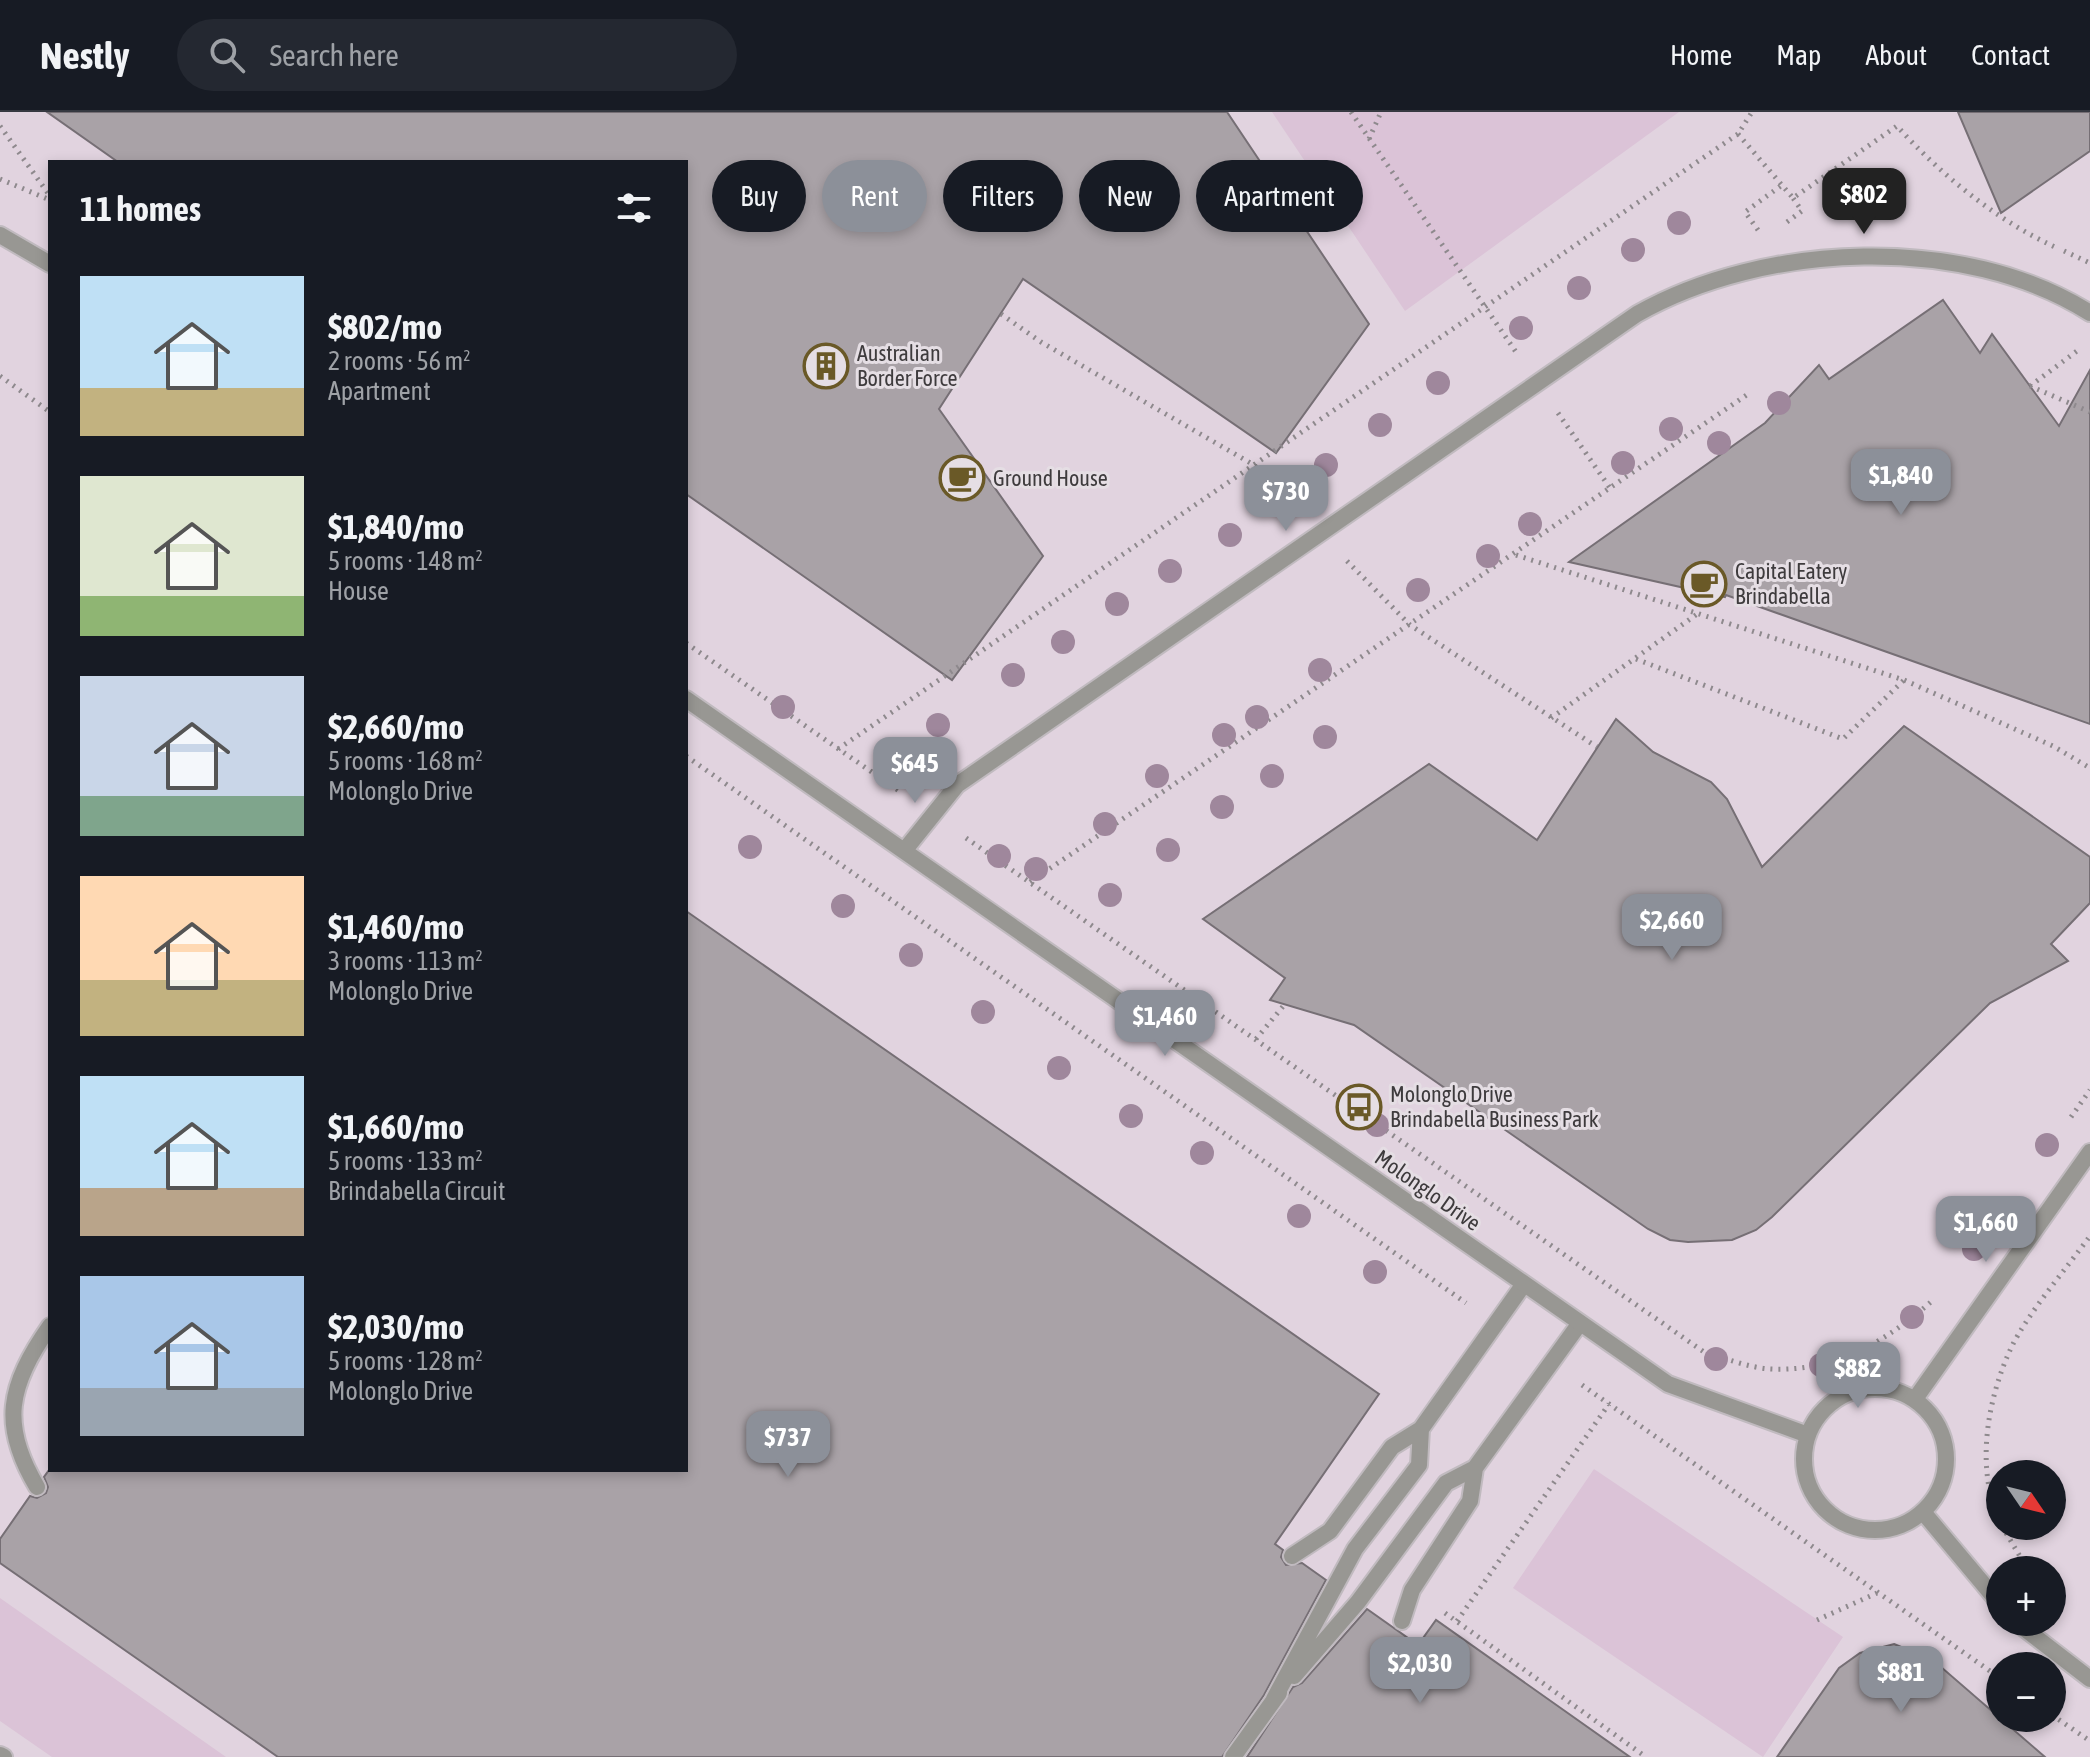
<!DOCTYPE html>
<html lang="en">
<head>
<meta charset="utf-8">
<style>
	:root { --surface:#171b24; --page:#242831; --text:#f1f3f6; --muted:#9ea1a6; --line:#363941; --accent:#8c9099 }
	body { margin:0; font-family:"Asap Condensed",sans-serif; background:var(--page); color:var(--text); height:100vh; display:flex; flex-direction:column; font-size:30px; white-space:nowrap }
	* { box-sizing:border-box; margin:0 }
	p { font-size:26px; color:var(--muted) }
	.icon { flex:none; width:44px; height:44px; fill:none; stroke:currentColor; stroke-width:2; stroke-linecap:round; stroke-linejoin:round }
	.map { position:relative; flex:1; overflow:hidden }
	.panel { position:absolute; left:48px; top:48px; width:640px; height:1312px; display:flex; flex-direction:column; background:var(--surface); border-radius:0px; box-shadow:0 4px 12px #0003 }
	.panel>* { flex:none }
	.guide { position:absolute; left:712px; top:48px; width:760px; height:72px; display:flex; gap:16px }
	.needle { width:52px; rotate:125deg }
	.fabs { position:absolute; left:1986px; top:1348px; display:grid; gap:16px }
	.fabs a { display:grid; place-items:center; width:80px; height:80px; border-radius:50%; background:var(--surface); box-shadow:0 4px 12px #0003; font-size:40px }
	.price { position:absolute; translate:-50% -68px; padding:0 18px; border-radius:16px; background:var(--accent); color:#fff; font-size:26px; line-height:52px; filter:drop-shadow(0 2px 4px #0008) }
	.price::after { content:''; position:absolute; left:50%; top:48px; width:24px; height:18px; margin-left:-12px; background:inherit; clip-path:polygon(0 0,100% 0,50% 100%) }
	.price.active { background:#222; color:#fff }
	ul { padding:0; list-style:none }
	li { display:flex; align-items:center; gap:24px; height:200px; padding:0 32px }
	li span { display:grid; place-items:center; flex:none; width:224px; height:160px; border-radius:0px; color:#555 }
	li>.icon { margin-inline-start:auto }
	span .icon { width:96px; height:96px; fill:#fffc; stroke-width:1 }
	li b { font-size:34px }
	h2 { display:flex; justify-content:space-between; align-items:center; height:96px; padding:0 32px; font-size:34px }
	.chip { padding:0 28px; border-radius:36px; background:var(--surface); box-shadow:0 4px 12px #0003; font-size:28px; line-height:72px }
	.chip.active { background:var(--accent); color:#fff }
	header { display:flex; align-items:center; gap:48px; box-sizing:border-box; height:112px; padding:0 40px; background:var(--surface); border-bottom:2px solid var(--line) }
	header strong { font-size:38px }
	nav { display:flex; gap:44px; margin-inline-start:auto; font-size:28px }
	.search { width:560px; height:72px; background:var(--page); display:flex; align-items:center; gap:20px; box-sizing:border-box; padding:0 28px; border-radius:44px; color:var(--muted); font-size:30px }
	.map>svg:first-child { display:block }
	.built { fill:#e1d3df; fill-rule:evenodd }
	.green { fill:#dbc3d7 }
	.building { fill:#a9a2a7; stroke:#766f75; stroke-width:2 }
	.lines { fill:none; stroke-linecap:round; stroke-linejoin:round }
	.lane-casing { stroke:#c0babf; stroke-width:20 }
	.street-casing { stroke:#c0babf; stroke-width:20 }
	.path { stroke:#8e898d; stroke-width:5; stroke-dasharray:2 6; stroke-linecap:butt }
	.lane { stroke:#989793; stroke-width:16 }
	.street { stroke:#989793; stroke-width:16 }
	.tree { fill:#9f879c }
	.labels { text-anchor:middle; stroke-width:6; stroke-linejoin:round; paint-order:stroke }
	.poi-label { font-size:22px; fill:#3e3b3d; stroke:#e5dee4; text-anchor:start }
	.street-label { font-size:22px; fill:#3e3b3d; stroke:#e5dee4 }
</style>
</head>
<body>
<header>
<strong>Nestly</strong>
<div class="search"><svg class="icon" aria-label="search" viewBox="0 0 24 24"><circle cx="10" cy="10" r="6"/><path d="M15 15l6 6"/></svg>Search here</div>
<nav><a>Home</a><a>Map</a><a>About</a><a>Contact</a></nav>
</header>
<div class="map">
<svg width="2090" height="1645" viewBox="0 0 2090 1645">
	<rect width="100%" height="100%" fill="#e5dee4"/>
	<path class="built" d="M 0,0 L 2090,0 L 2090,1645 L 0,1645 ZM 50,50 L 686,50 L 686,1358 L 50,1358 ZM 2000,1362 L 2052,1362 L 2052,1414 L 2000,1414 ZM 2000,1458 L 2052,1458 L 2052,1510 L 2000,1510 ZM 2000,1554 L 2052,1554 L 2052,1606 L 2000,1606 Z"/>
	<path class="green" d="M 1272,0 L 1679,0 L 1405,199 Z
		M 1594,1357 L 1843,1525 L 1763,1645 L 1513,1476 Z
		M 0,1486 L 226,1645 L 52,1645 L 0,1609 Z"/>
	<path class="building" d="M 47,0 L 1227,0 L 1369,212 L 1276,341 L 1023,167 L 939,297 L 1043,444 L 952,568 L 686,382 L 686,50 L 118,50 Z
		M 1958,0 L 2090,0 L 2090,39 L 2001,101 Z
		M 1943,188 L 1980,241 L 1992,222 L 2059,314 L 2090,258 L 2090,612 L 1726,483 L 1725,485 L 1569,450 L 1765,311 L 1819,253 L 1829,267 Z
		M 1616,607 L 1653,640 L 1711,670 L 1727,687 L 1762,755 L 1904,614 L 2090,745 L 2090,791 L 2051,832 L 2068,849 L 1990,891 L 1772,1105 L 1756,1118 L 1732,1128 L 1688,1130 L 1670,1128 L 1648,1117 L 1354,913 L 1270,888 L 1285,866 L 1203,807 L 1429,652 L 1537,728 Z
		M 686,799 L 1379,1282 L 1275,1432 L 1283,1438 L 1281,1445 L 1286,1453 L 1302,1451 L 1326,1468 L 1264,1583 L 1222,1645 L 278,1645 L 0,1451 L 0,1427 L 30,1384 L 37,1386 L 46,1381 L 48,1375 L 44,1365 L 49,1358 L 686,1358 Z
		M 1367,1497 L 1418,1533 L 1436,1508 L 1630,1645 L 1247,1645 L 1293,1575 L 1302,1571 Z
		M 1894,1532 L 1933,1548 L 2045,1645 L 1777,1645 L 1839,1556 L 1860,1541 Z"/>
	<g class="lines">
		<g class="lane-casing">
			<path id="lane" d="M 37,1375 C 0,1313 8,1274 50,1214
				M 1292,1444 L 1330,1419 L 1392,1335 L 1421,1317
				M 1402,1509 L 1412,1478 L 1470,1389 L 1475,1356 L 1580,1211
				M 1294,1564 L 1358,1490 L 1446,1371 L 1475,1356
				M 1274,1587 L 1355,1437 L 1419,1353 L 1421,1317 L 1524,1172
				M 0,1643 L 4,1645
				M 1233,1645 L 1279,1581"/>
		</g>
		<g class="street-casing">
			<path id="street" d="M 0,123 L 50,152
				M 686,587 L 1668,1272 L 1808,1323
				M 904,739 L 957,673 L 1637,202 C 1764,130 1964,121 2090,201
				M1804 1347a71 71 0 1 1 142 0a71 71 0 1 1-142 0Z
				M 1915,1287 L 2090,1040
				M 1923,1400 L 2000,1492
				M 2016,1510 L 2090,1567"/>
		</g>
		<path class="path" d="M 1351,0 L 1516,240
			M 0,14 L 50,84
			M 1738,22 L 1793,86 L 1897,14 C 1940,62 1996,108 2055,135
			M 1369,27 L 1381,0
			M 0,67 L 50,88
			M 1787,110 L 1802,99 L 1793,86
			M 1758,118 L 1745,100 L 1782,73
			M 2064,139 L 2090,151
			M 1001,202 L 1041,230 L 1254,353 L 1293,393
			M 0,264 L 50,300
			M 2030,274 L 2077,239
			M 2030,274 L 2090,300
			M 1558,301 L 1610,376
			M 1516,443 L 1904,568 L 2053,634 L 2090,656
			M 1347,449 L 1410,513 L 1597,635
			M 686,531 L 902,681
			M 1636,547 L 1843,627 L 1904,568
			M 1551,606 L 1700,500
			M 838,637 L 1738,22 L 1752,0
			M 686,644 L 1466,1191
			M 966,726 L 1704,1240 C 1725,1246 1749,1256 1771,1257 C 1835,1260 1887,1229 1933,1188
			M 1030,770 L 1751,280
			M 1256,927 L 1285,892
			M 2071,1005 L 2090,978
			M 1582,1273 L 2000,1566
			M 2000,1410 C 1975,1357 1987,1288 2011,1236 C 2028,1201 2066,1157 2090,1124
			M 2002,1414 L 2028,1458
			M 1445,1501 L 1646,1645
			M 1817,1508 L 1877,1481
			M 1457,1509 L 1609,1292
			M 2052,1603 L 2090,1629"/>
		<use href="#lane" class="lane"/>
		<use href="#street" class="street"/>
	</g>
	<g class="tree">
		<circle cx="1679" cy="111" r="12"/>
		<circle cx="1633" cy="138" r="12"/>
		<circle cx="1579" cy="176" r="12"/>
		<circle cx="1521" cy="216" r="12"/>
		<circle cx="1438" cy="271" r="12"/>
		<circle cx="1779" cy="291" r="12"/>
		<circle cx="1380" cy="313" r="12"/>
		<circle cx="1671" cy="317" r="12"/>
		<circle cx="1719" cy="331" r="12"/>
		<circle cx="1623" cy="351" r="12"/>
		<circle cx="1326" cy="353" r="12"/>
		<circle cx="1530" cy="412" r="12"/>
		<circle cx="1230" cy="423" r="12"/>
		<circle cx="1488" cy="444" r="12"/>
		<circle cx="1170" cy="459" r="12"/>
		<circle cx="1418" cy="478" r="12"/>
		<circle cx="1117" cy="492" r="12"/>
		<circle cx="1063" cy="530" r="12"/>
		<circle cx="1320" cy="558" r="12"/>
		<circle cx="1013" cy="563" r="12"/>
		<circle cx="783" cy="595" r="12"/>
		<circle cx="1257" cy="605" r="12"/>
		<circle cx="938" cy="613" r="12"/>
		<circle cx="1224" cy="623" r="12"/>
		<circle cx="1325" cy="625" r="12"/>
		<circle cx="887" cy="653" r="12"/>
		<circle cx="1157" cy="664" r="12"/>
		<circle cx="1272" cy="664" r="12"/>
		<circle cx="1222" cy="695" r="12"/>
		<circle cx="1105" cy="712" r="12"/>
		<circle cx="750" cy="735" r="12"/>
		<circle cx="1168" cy="738" r="12"/>
		<circle cx="999" cy="744" r="12"/>
		<circle cx="1036" cy="757" r="12"/>
		<circle cx="1110" cy="783" r="12"/>
		<circle cx="843" cy="794" r="12"/>
		<circle cx="911" cy="843" r="12"/>
		<circle cx="983" cy="900" r="12"/>
		<circle cx="1059" cy="956" r="12"/>
		<circle cx="1131" cy="1004" r="12"/>
		<circle cx="1377" cy="1013" r="12"/>
		<circle cx="2047" cy="1033" r="12"/>
		<circle cx="1202" cy="1041" r="12"/>
		<circle cx="1299" cy="1104" r="12"/>
		<circle cx="1974" cy="1137" r="12"/>
		<circle cx="1375" cy="1160" r="12"/>
		<circle cx="1912" cy="1205" r="12"/>
		<circle cx="1716" cy="1247" r="12"/>
		<circle cx="1821" cy="1253" r="12"/>
	</g>
	<defs>
		<g id="building-ring" transform="scale(2.3)"><circle r="9.5" fill="#e5dee4" stroke="#6a5927" stroke-width="1.5"/><path d="M-4-6H4V6H1V3H-1V6H-4ZM-2.5-4.3h1.7v1.8h-1.7ZM.8-4.3h1.7v1.8H.8ZM-2.5-1h1.7V.8h-1.7ZM.8-1h1.7V.8H.8Z" fill="#6a5927"/></g>
		<g id="cafe-ring" transform="scale(2.3)"><circle r="9.5" fill="#e5dee4" stroke="#6a5927" stroke-width="1.5"/><path d="M-5.5-4.5H6V0H3Q3 3.5 0 3.5H-2.5Q-5.5 3.5-5.5 0ZM3-3.2v2h1.7v-2ZM-6 4.5H4V6H-6Z" fill="#6a5927"/></g>
		<g id="bus-ring" transform="scale(2.3)"><circle r="9.5" fill="#e5dee4" stroke="#6a5927" stroke-width="1.5"/><path d="M-5-6H5V4H4V6H2V4H-2V6H-4V4H-5ZM-3.5-4V0h7V-4ZM-3.5 1.2v1.5H-2V1.2ZM2 1.2v1.5H3.5V1.2Z" fill="#6a5927"/></g>
	</defs>
	<g fill-rule="evenodd">
		<use href="#building-ring" x="826" y="254"/>
		<use href="#cafe-ring" x="962" y="366"/>
		<use href="#cafe-ring" x="1704" y="472"/>
		<use href="#bus-ring" x="1359" y="995"/>
	</g>
	<g class="labels">
		<g class="poi-label">
			<text x="857" y="249">Australian<tspan x="857" dy="25">Border Force</tspan></text>
			<text x="993" y="374">Ground House</text>
			<text x="1735" y="467">Capital Eatery<tspan x="1735" dy="25">Brindabella</tspan></text>
			<text x="1390" y="990">Molonglo Drive<tspan x="1390" dy="25">Brindabella Business Park</tspan></text>
		</g>
		<g class="street-label">
			<text transform="translate(1428 1078) rotate(35)" y="8">Molonglo Drive</text>
		</g>
	</g>
</svg>
<div class="fabs">
<a><svg class="needle" viewBox="-14 -14 28 28"><path d="M0-13l5 13h-10z" fill="#e53935"/><path d="M0 13l5-13h-10z" fill="#9ea1a6"/></svg></a>
<a>+</a>
<a>−</a>
</div>
<b class="price active" style="left:1864px;top:124px">$802</b>
<b class="price" style="left:1901px;top:405px">$1,840</b>
<b class="price" style="left:1286px;top:421px">$730</b>
<b class="price" style="left:915px;top:693px">$645</b>
<b class="price" style="left:1672px;top:850px">$2,660</b>
<b class="price" style="left:1165px;top:946px">$1,460</b>
<b class="price" style="left:1986px;top:1152px">$1,660</b>
<b class="price" style="left:1858px;top:1298px">$882</b>
<b class="price" style="left:788px;top:1367px">$737</b>
<b class="price" style="left:1420px;top:1593px">$2,030</b>
<b class="price" style="left:1901px;top:1602px">$881</b>
<div class="guide">
<a class="chip">Buy</a>
<a class="chip active">Rent</a>
<a class="chip">Filters</a>
<a class="chip">New</a>
<a class="chip">Apartment</a>
</div>
<section class="panel">
<h2>11 homes<svg class="icon" aria-label="filters" viewBox="0 0 24 24"><path d="M4 7h16M4 17h16"/><circle cx="9" cy="7" r="2"/><circle cx="15" cy="17" r="2"/></svg></h2>
<ul>
<li><span style="background:linear-gradient(#bfe0f5 70%,#c2b280 0)"><svg class="icon" aria-label="home" viewBox="0 0 24 24"><path d="M3 11l9-7 9 7M6 9v11h12V9"/></svg></span><div><b>$802/mo</b><p>2 rooms · 56 m²</p><p>Apartment</p></div></li>
<li><span style="background:linear-gradient(#dfe7d0 75%,#8fb573 0)"><svg class="icon" aria-label="home" viewBox="0 0 24 24"><path d="M3 11l9-7 9 7M6 9v11h12V9"/></svg></span><div><b>$1,840/mo</b><p>5 rooms · 148 m²</p><p>House</p></div></li>
<li><span style="background:linear-gradient(#c9d6e8 75%,#7fa58c 0)"><svg class="icon" aria-label="home" viewBox="0 0 24 24"><path d="M3 11l9-7 9 7M6 9v11h12V9"/></svg></span><div><b>$2,660/mo</b><p>5 rooms · 168 m²</p><p>Molonglo Drive</p></div></li>
<li><span style="background:linear-gradient(#ffd9b3 65%,#c2b280 0)"><svg class="icon" aria-label="home" viewBox="0 0 24 24"><path d="M3 11l9-7 9 7M6 9v11h12V9"/></svg></span><div><b>$1,460/mo</b><p>3 rooms · 113 m²</p><p>Molonglo Drive</p></div></li>
<li><span style="background:linear-gradient(#bfe0f5 70%,#b9a48a 0)"><svg class="icon" aria-label="home" viewBox="0 0 24 24"><path d="M3 11l9-7 9 7M6 9v11h12V9"/></svg></span><div><b>$1,660/mo</b><p>5 rooms · 133 m²</p><p>Brindabella Circuit</p></div></li>
<li><span style="background:linear-gradient(#a9c7e8 70%,#9aa5b1 0)"><svg class="icon" aria-label="home" viewBox="0 0 24 24"><path d="M3 11l9-7 9 7M6 9v11h12V9"/></svg></span><div><b>$2,030/mo</b><p>5 rooms · 128 m²</p><p>Molonglo Drive</p></div></li>
</ul>
</section>
</div>
</body>
</html>
